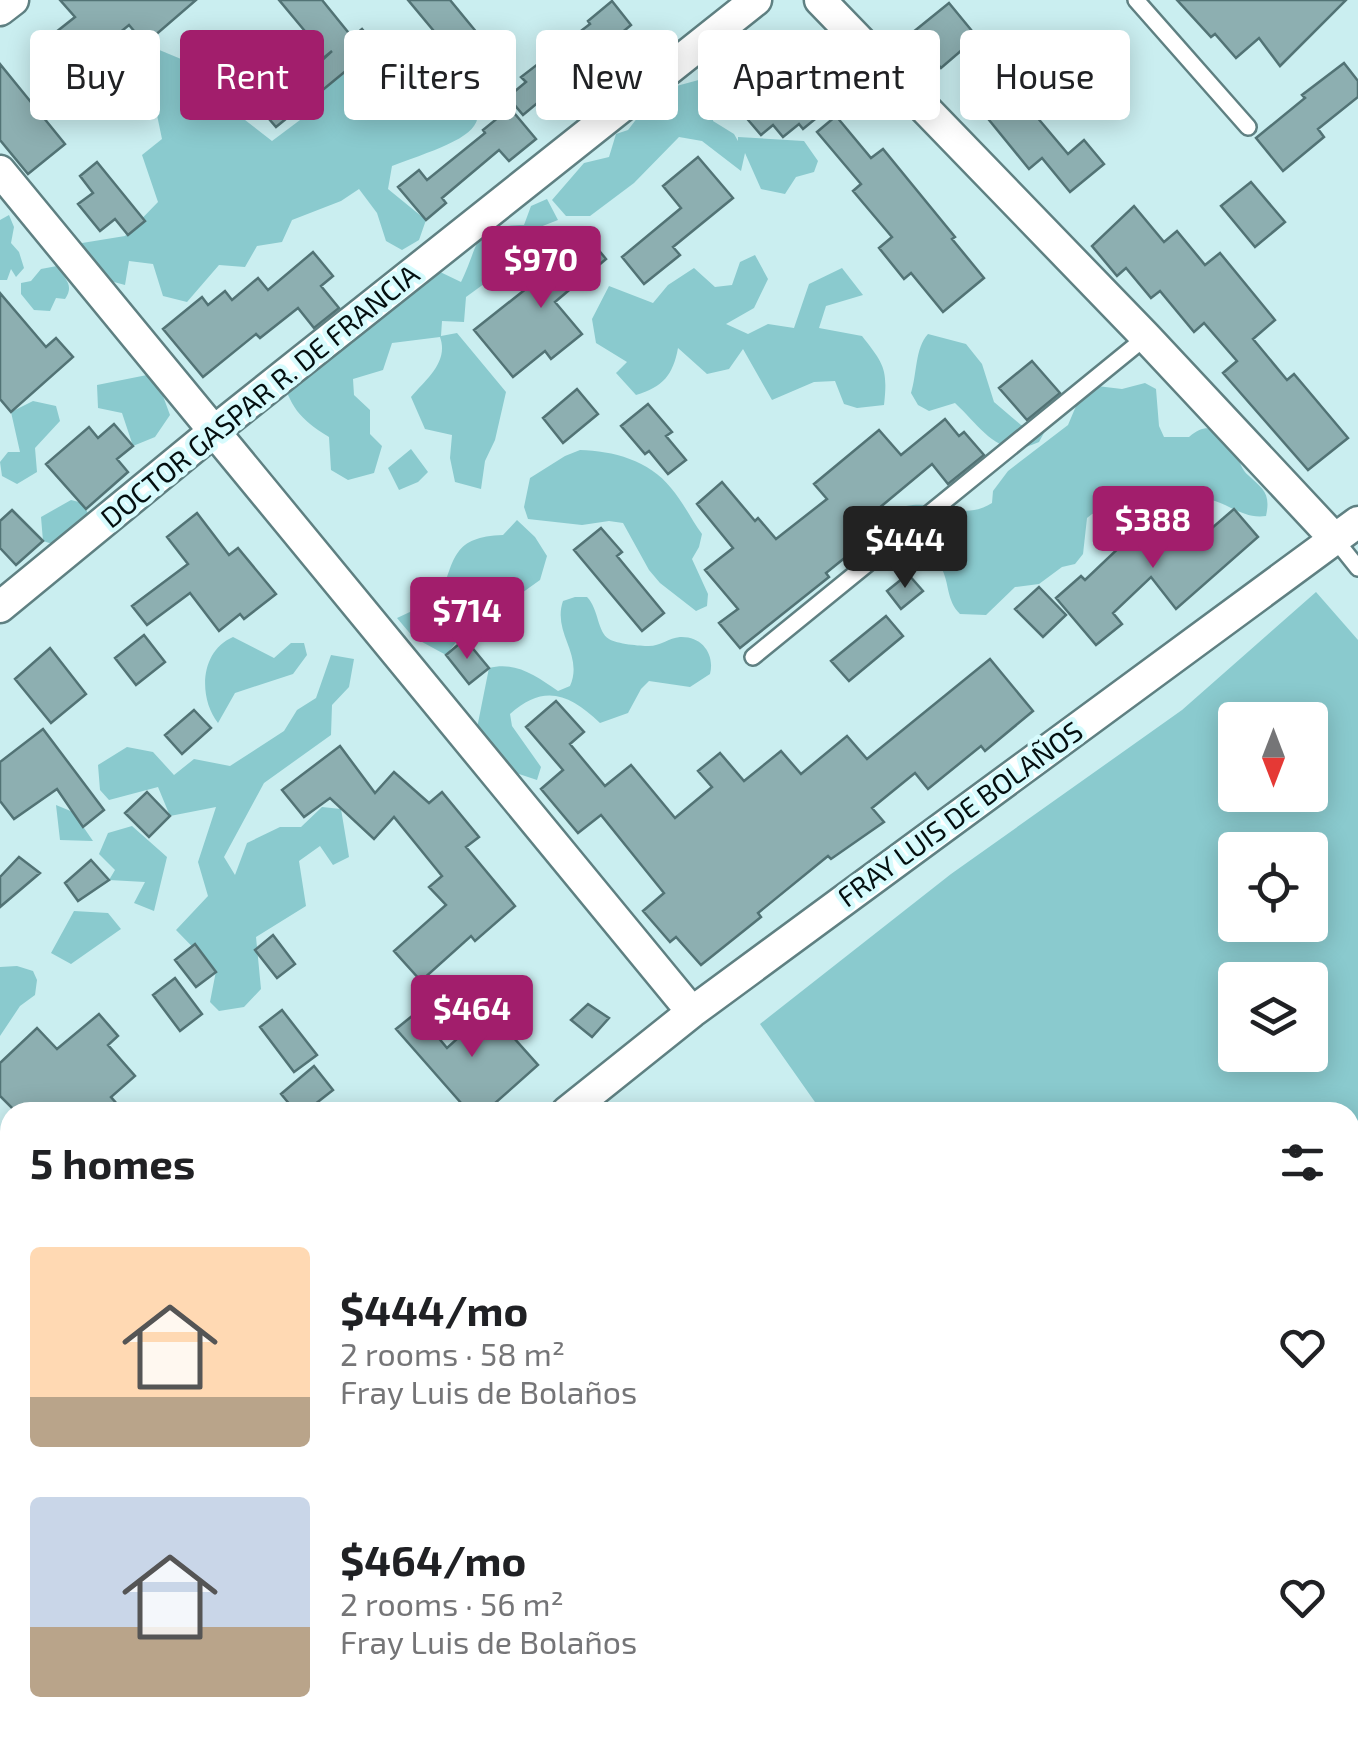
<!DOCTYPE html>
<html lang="en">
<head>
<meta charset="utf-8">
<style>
	:root { --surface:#fff; --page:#f2f2f2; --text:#202124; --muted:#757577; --accent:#a21e6c }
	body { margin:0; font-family:"Exo 2",sans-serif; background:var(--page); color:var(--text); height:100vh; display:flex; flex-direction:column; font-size:38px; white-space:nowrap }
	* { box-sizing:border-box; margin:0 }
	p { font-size:32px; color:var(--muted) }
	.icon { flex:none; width:55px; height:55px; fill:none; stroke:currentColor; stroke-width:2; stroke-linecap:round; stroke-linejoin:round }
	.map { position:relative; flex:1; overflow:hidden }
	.details { position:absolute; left:0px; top:1102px; width:1360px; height:642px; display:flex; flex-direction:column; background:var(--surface); border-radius:30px 30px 0 0; box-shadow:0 5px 25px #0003 }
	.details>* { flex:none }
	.banner { position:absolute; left:30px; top:30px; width:1300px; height:90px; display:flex; gap:20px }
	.needle { width:65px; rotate:180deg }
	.buttons { position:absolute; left:1218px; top:702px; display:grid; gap:20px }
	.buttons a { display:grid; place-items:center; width:110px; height:110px; border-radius:10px; background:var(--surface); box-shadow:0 5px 25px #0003; font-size:50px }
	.price { position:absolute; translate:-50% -85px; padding:0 22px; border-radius:10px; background:var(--accent); color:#fff; font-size:32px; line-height:65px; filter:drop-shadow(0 2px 5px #0008) }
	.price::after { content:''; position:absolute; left:50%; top:60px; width:30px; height:22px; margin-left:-15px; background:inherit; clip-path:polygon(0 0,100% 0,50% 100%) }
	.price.selected { background:#222; color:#fff }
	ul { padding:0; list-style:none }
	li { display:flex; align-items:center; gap:30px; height:250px; padding:0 30px }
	li span { display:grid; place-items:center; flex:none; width:280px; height:200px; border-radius:10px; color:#555 }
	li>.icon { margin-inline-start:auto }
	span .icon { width:120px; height:120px; fill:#fffc; stroke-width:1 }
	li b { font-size:42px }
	h2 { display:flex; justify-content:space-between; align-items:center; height:120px; padding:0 30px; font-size:42px }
	.chip { padding:0 35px; border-radius:10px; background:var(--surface); box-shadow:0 5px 25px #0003; font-size:35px; line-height:90px }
	.chip.selected { background:var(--accent); color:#fff }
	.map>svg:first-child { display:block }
	.green { fill:#8acace; fill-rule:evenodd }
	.building { fill:#8dafb1; stroke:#527375; stroke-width:2.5 }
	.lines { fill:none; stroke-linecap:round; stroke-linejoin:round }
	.lane-casing { stroke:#5f8082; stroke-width:20 }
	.street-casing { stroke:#5f8082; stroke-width:35 }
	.lane { stroke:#fff; stroke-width:15 }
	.street { stroke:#fff; stroke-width:30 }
	.labels { text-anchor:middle; stroke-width:9; stroke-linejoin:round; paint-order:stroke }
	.street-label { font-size:28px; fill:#040f10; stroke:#d7fbfd }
</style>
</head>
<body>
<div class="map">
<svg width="1358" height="1744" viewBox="0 0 1358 1744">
	<rect width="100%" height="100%" fill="#caeef0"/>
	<path class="green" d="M 145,44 L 193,64 L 204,86 L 201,109 L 236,113 L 272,141 L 308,114 L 305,90 L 315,65 L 347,70 L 379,61 L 412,68 L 429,51 C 517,126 475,135 392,166 L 388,189 L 426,220 L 419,240 L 402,250 L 386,241 L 377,213 L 359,189 L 341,201 L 292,220 L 282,242 L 257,246 L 245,267 L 219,265 L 187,302 L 163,296 L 153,264 L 129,261 L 125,285 L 59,267 C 64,280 75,284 65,299 L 56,298 L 50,311 L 34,310 L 21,294 L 21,283 L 31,281 L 41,269 L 57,266 L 54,253 L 76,244 L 125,236 L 158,202 L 142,155 L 162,139 L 153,96 L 135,96 L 122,76 L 130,58 Z
		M 706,78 L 716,86 L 713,121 L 734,134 L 738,141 L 738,137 L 804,141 L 818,161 L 814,172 L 796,177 L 785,194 L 761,189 L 745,153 L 741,171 L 702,141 L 679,137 L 634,183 L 590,216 L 566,216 L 552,200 L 584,163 L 609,157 L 616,134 L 628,130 L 658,91 Z
		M 547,199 L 558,220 L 535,229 L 542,260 L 525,276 L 499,273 L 466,297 L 464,322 L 442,321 L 441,336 L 457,333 L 506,392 L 495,440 L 485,461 L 481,489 L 455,482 L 450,458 L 452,435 L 425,429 L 411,397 C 426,379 449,362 440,337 L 392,343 L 383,370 L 353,379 L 354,395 L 370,410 L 370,434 L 382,446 L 374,473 L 348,480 L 331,470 L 329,437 C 298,418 291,407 280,373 L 436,270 L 461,282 C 481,241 471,226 524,225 L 531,206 Z
		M 9,215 L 14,227 L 11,243 L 19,252 L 24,268 L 16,277 L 11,269 L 7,280 L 0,280 L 0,220 Z
		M 755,255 L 768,279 L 754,308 L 726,324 L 748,334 L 768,324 L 794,328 L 809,284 L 842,268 L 863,295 L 826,306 L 819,328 L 862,336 C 884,364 888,369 884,405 L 857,408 L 844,404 L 835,381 L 814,382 L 772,400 L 743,349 L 729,369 L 707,374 L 678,348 C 673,375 663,387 636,395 L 616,373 L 627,362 L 596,343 L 592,319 L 609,286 L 653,303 L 668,285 L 694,268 L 715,287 L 732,285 L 740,262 Z
		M 928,334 L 966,344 L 982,364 L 994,402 L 1021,425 L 1033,425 L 1045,431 L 1039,442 C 999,461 983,429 955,403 L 929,411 L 918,405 L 911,393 C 917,374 915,348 928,334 Z
		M 147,375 L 163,396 L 170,415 L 155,437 L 133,446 L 122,413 L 98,408 L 97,385 Z
		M 1145,383 L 1156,389 L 1159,426 L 1164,437 L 1189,437 C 1205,423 1214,428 1232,437 C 1236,448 1239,468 1248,475 C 1263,489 1271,493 1266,516 C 1246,519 1233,507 1215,501 C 1192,494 1182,504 1161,506 C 1136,508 1109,499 1087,518 L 1083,554 L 1075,564 L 1062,567 L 1039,584 L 1015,587 L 986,615 L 960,614 C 946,600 950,584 941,567 C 931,549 915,538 897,529 L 899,516 L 906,506 C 939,499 963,522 992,503 L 993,491 L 1008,471 L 1068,425 L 1079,399 L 1097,386 L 1122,389 Z
		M 33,401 L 56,406 L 60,421 L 35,448 L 37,472 L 17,484 L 2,476 L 0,462 L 8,452 L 20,452 L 11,412 Z
		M 411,449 L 428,472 L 418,482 L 399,490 L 388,468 Z
		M 580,450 C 613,451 649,460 671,488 C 683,502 691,519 702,534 L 699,547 L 692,559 L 708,594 L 707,606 L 696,611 L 660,583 L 649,570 L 623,523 L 609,521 L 582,525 L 528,519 L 524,507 L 530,478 L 565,456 Z
		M 71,500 L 83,503 L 92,522 L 65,548 L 43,541 L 41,517 Z
		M 517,520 L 535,537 L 547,556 L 540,580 L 519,595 L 476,617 L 446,655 L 413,637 L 397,618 L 440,598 C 455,557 453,537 503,535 Z
		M 1316,592 L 1358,640 L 1358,1744 L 753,1744 L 757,1735 L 1350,1735 L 1350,1112 L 822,1112 L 760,1024 L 951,874 L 1182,710 ZM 1235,720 L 1310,720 L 1310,795 L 1235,795 ZM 1235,850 L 1310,850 L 1310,925 L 1235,925 ZM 1235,980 L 1310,980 L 1310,1055 L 1235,1055 Z
		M 575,597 L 587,597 C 599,609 597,632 609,639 C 617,644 640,646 649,646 C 660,646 669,638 680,637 C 702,636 715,654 710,674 L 690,687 L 649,681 L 641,689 L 628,713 L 600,723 C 570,694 544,683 510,714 L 512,726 L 541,767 L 537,780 L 510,771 L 477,728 L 489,668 C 516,661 536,676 558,691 L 570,686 C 584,654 552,633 563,601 Z
		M 233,637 L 274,658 L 291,643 L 304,643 L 307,655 L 293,674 L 235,693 L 218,723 C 198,697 200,651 233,637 Z
		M 331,655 L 354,659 L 349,687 L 332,705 L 331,735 L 264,783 L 224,857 L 235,875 L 247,843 L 280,827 L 301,827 L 322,807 L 341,809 L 349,857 L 333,865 L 320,846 L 299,861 L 306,906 L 256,937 L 261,989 L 244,1007 L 219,1011 L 210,1002 L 216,971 L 176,930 L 208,896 L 198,862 L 216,807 L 170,816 L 158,787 L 109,800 L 100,790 L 98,765 L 127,747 L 153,752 L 174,775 L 194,759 L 230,766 L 284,731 L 297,710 L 316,698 Z
		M 56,805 L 73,812 L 93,841 L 60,840 Z
		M 132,826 L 167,857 L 154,911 L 134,903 L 145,882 L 109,880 L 115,870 L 99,854 L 108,833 Z
		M 74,911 L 108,913 L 121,929 L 71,964 L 51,953 Z
		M 17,966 L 33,971 L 37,980 L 35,995 L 20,1006 L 0,1036 L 0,967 Z
		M 10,1313 L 10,1502 L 0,1483 L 0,1323 Z
		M 10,1588 L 10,1735 L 327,1735 L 327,1744 L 0,1744 L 0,1594 Z"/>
	<path class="building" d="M 60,0 L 196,0 L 145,44 L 129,25 L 67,76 L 41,44 L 75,17 Z
		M 279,0 L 322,0 L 352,37 L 362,29 L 376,46 L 319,93 L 305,76 L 332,51 L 288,87 L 303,105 L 276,127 L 244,90 L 309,36 Z
		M 408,0 L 450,0 L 492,51 L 468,72 Z
		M 1177,0 L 1346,0 L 1280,66 L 1259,38 L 1236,58 L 1215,34 L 1211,37 Z
		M 612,1 L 631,25 L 523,115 L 508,97 L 526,82 L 521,77 L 590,24 L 588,21 Z
		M 949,3 L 977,37 L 941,68 L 912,33 Z
		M 1344,63 L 1358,81 L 1358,97 L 1318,129 L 1324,137 L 1283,171 L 1256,138 L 1305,98 L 1302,95 Z
		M 0,64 L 65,144 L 28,174 L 0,140 Z
		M 1017,71 L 1031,88 L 1020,97 L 1068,154 L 1084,140 L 1104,164 L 1070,192 L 1042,158 L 1029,169 L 976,104 Z
		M 796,85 L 820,115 L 803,129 L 799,124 L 783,137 L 773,125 L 761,135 L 737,107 L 761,87 L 774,103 Z
		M 510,108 L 536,139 L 509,161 L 499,150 L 442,198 L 446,203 L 426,220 L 398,187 L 419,170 L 427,180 L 485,133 L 483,130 Z
		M 836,116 L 871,158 L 883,149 L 955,237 L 952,239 L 984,278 L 943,312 L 911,273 L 904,279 L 879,248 L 892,237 L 853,191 L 861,184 L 817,132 Z
		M 698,157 L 733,198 L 673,247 L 680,255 L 644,284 L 622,257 L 681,208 L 663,186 Z
		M 97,162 L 145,221 L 128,235 L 115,219 L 100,231 L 78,204 L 93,193 L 80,176 Z
		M 1251,182 L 1285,222 L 1255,247 L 1221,206 Z
		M 1134,206 L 1164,242 L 1177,231 L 1205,265 L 1220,253 L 1275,320 L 1253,339 L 1287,380 L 1294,374 L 1348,438 L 1308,470 L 1223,373 L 1237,361 L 1204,323 L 1194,332 L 1160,291 L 1151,298 L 1126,268 L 1117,276 L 1092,246 Z
		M 582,230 L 606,259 L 555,302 L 582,334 L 551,359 L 545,351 L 513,377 L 474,330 L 561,261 L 555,253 Z
		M 313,252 L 333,276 L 321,286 L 339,308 L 314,328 L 298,308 L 260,338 L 256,334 L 203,377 L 163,329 L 202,297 L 208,305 L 225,291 L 232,300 L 258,278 L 268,290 Z
		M 0,293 L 46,347 L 56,338 L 73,357 L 11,412 L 0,399 Z
		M 1032,361 L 1060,393 L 1027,420 L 999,388 Z
		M 577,389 L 598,414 L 563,443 L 543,418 Z
		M 648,404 L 672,432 L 666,436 L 686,460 L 668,474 L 649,451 L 645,454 L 621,426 Z
		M 945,419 L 959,436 L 964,432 L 984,455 L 948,484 L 932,464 L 878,509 L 889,522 L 826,573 L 829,577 L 740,648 L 719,623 L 738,609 L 705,570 L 733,548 L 697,504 L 722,482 L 755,521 L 758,518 L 776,539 L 827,499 L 814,484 L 879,430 L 901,455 Z
		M 114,424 L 133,446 L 117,459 L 128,472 L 86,509 L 46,464 L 89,427 L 98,438 Z
		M 1234,509 L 1258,537 L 1176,609 L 1151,577 L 1113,613 L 1122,624 L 1096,645 L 1056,598 L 1081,576 L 1085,580 L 1126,541 L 1129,544 L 1159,516 L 1190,547 Z
		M 12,510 L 43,541 L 16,565 L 0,548 L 0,521 Z
		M 197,513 L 229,555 L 238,548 L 276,594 L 244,619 L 240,614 L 219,631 L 190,593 L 147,625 L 132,606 L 188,564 L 167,537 Z
		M 601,528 L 622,552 L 617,556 L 664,613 L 642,631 L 574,550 Z
		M 908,574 L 923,591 L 901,609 L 887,591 Z
		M 1039,587 L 1066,615 L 1043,637 L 1015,609 Z
		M 886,616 L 903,636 L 849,681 L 831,661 Z
		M 144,635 L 165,662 L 136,685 L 115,658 Z
		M 465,639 L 489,668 L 469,684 L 446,655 Z
		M 50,648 L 86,694 L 51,723 L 15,679 Z
		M 990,659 L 1033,711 L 985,751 L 981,746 L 928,789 L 915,773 L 872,808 L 884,822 L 831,859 L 828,856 L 758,913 L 761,917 L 701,965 L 676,937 L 670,942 L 643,911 L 664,893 L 601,815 L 578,833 L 541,789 L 563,770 L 526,727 L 556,701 L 584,732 L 570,744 L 605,786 L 631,765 L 675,818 L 712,787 L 698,771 L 720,753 L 744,781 L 781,751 L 801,774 L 847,736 L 867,759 Z
		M 194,710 L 211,728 L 182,754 L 165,735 Z
		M 43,729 L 104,810 L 83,827 L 57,789 L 14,819 L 0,801 L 0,762 Z
		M 340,746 L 375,793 L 394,772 L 429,803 L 442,792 L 479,837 L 466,847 L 515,906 L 475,941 L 471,936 L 421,981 L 394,951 L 446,905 L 429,887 L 442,876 L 394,817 L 374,839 L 330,798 L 304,817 L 282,790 Z
		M 147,792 L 170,816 L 149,837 L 125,813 Z
		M 19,857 L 40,873 L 0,907 L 0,877 Z
		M 91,860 L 109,880 L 78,901 L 65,883 Z
		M 273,935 L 295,964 L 277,978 L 255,950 Z
		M 195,944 L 216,972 L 196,987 L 175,960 Z
		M 175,978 L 202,1014 L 180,1031 L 153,995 Z
		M 588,1004 L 609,1018 L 592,1037 L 571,1020 Z
		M 282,1010 L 317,1055 L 294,1072 L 260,1027 Z
		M 489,1010 L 538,1065 L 485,1112 L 469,1112 L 396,1029 L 417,1012 L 447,1048 Z
		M 99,1014 L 118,1036 L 108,1045 L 135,1076 L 111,1097 L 124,1112 L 16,1112 L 0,1096 L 0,1063 L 37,1028 L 57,1049 Z
		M 314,1066 L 333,1090 L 305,1112 L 296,1112 L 281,1094 Z"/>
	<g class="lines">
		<g class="lane-casing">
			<path id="lane" d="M 1136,0 L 1248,127
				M 1334,538 L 1358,568
				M 753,657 L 1146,337
				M 1350,1267 L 1358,1259
				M 428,1735 L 432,1744
				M 1184,1735 L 1191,1744
				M 919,1744 L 929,1735"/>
		</g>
		<g class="street-casing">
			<path id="street" d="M 820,0 L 1146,337 L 1334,538
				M 0,10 L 13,0
				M 0,171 L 692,1012
				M 0,607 L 214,431 L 756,0
				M 567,1112 L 692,1012 L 1358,522
				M 0,1155 L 10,1166
				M 0,1568 L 10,1560"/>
		</g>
		<use href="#lane" class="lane"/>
		<use href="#street" class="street"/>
	</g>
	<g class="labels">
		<g class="street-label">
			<text transform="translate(260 396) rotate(-39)" y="10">DOCTOR GASPAR R. DE FRANCIA</text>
			<text transform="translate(960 814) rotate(-36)" y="10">FRAY LUIS DE BOLAÑOS</text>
		</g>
	</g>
</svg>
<div class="buttons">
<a><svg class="needle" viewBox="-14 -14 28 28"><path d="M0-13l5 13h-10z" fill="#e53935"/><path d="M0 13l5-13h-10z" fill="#757577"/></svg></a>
<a><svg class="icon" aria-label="locate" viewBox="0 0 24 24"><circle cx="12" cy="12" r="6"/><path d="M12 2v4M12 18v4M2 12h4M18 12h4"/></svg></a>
<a><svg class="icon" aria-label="layers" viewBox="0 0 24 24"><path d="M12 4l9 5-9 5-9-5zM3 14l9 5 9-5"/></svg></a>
</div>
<b class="price" style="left:541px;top:311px">$970</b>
<b class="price" style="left:1153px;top:571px">$388</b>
<b class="price selected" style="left:905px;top:591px">$444</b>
<b class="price" style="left:467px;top:662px">$714</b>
<b class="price" style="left:472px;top:1060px">$464</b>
<div class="banner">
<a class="chip">Buy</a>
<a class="chip selected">Rent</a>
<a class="chip">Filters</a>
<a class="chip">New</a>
<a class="chip">Apartment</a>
<a class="chip">House</a>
</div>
<section class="details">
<h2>5 homes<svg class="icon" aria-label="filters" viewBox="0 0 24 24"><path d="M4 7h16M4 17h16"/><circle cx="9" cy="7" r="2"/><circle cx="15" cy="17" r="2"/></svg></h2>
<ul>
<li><span style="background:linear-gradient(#ffd9b3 75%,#b9a48a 0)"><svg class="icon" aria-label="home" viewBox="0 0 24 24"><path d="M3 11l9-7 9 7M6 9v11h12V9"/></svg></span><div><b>$444/mo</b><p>2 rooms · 58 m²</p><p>Fray Luis de Bolaños</p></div><svg class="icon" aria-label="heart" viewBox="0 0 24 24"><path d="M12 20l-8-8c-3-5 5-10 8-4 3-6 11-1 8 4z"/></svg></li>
<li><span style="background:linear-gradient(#c9d6e8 65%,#b9a48a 0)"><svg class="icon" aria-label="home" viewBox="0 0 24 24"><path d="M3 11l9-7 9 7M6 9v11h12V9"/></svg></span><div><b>$464/mo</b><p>2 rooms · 56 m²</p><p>Fray Luis de Bolaños</p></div><svg class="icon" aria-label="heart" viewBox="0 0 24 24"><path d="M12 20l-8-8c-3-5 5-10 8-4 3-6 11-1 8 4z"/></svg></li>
</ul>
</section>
</div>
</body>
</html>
